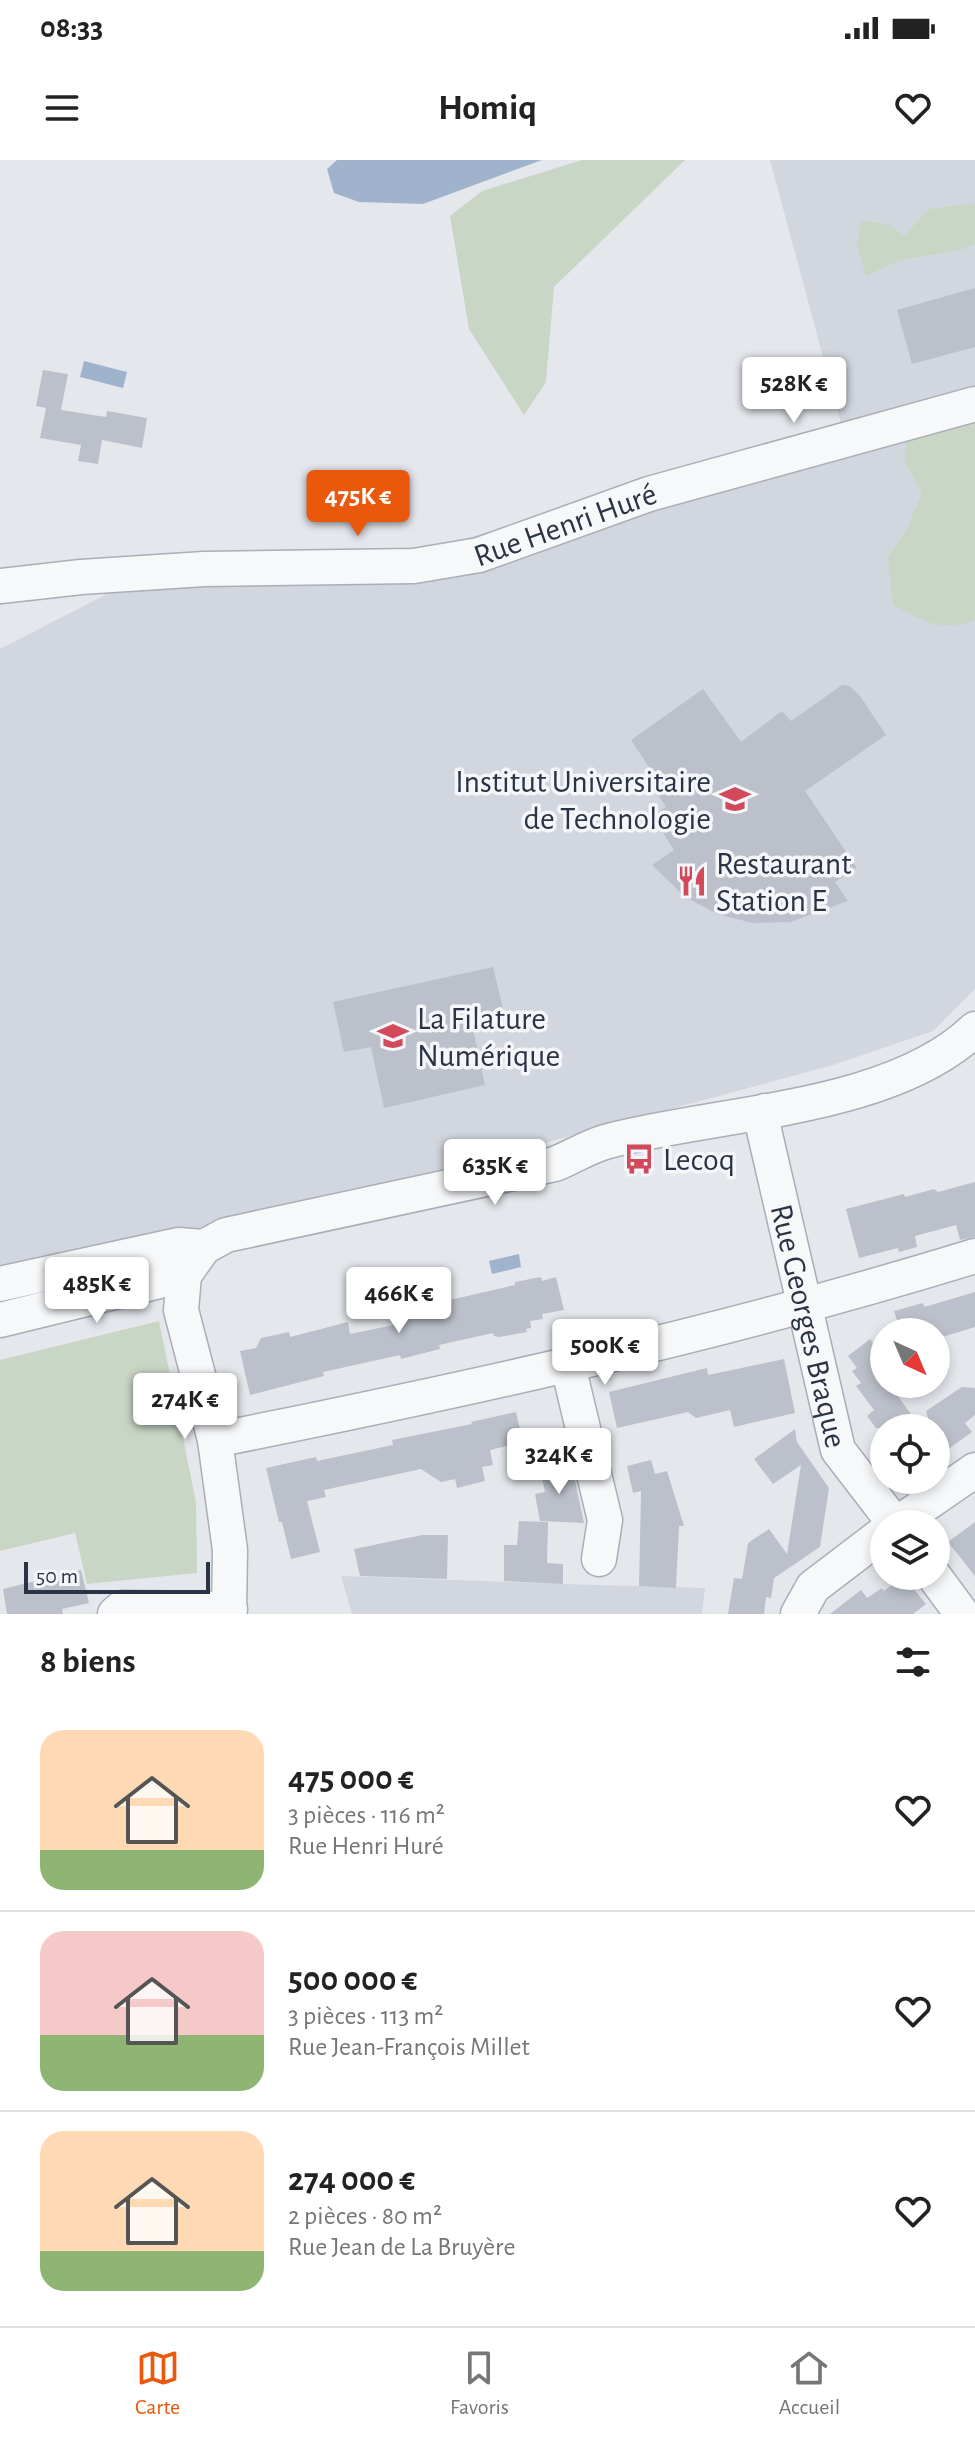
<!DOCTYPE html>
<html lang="fr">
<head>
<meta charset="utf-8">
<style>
	:root { --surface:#fff; --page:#f6f6f6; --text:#222; --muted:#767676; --line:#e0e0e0; --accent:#ea580c }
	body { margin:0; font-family:"Alegreya Sans",sans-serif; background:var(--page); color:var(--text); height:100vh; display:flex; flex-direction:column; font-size:30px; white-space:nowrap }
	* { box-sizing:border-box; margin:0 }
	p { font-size:26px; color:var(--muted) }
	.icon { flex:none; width:44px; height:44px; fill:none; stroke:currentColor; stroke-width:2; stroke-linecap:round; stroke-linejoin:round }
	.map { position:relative; height:1454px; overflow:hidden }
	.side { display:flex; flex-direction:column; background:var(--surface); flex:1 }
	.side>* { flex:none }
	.needle { width:52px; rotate:136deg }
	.controls { position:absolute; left:870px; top:1158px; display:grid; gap:16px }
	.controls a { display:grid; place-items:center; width:80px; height:80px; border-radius:50%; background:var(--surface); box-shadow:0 4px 12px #0003; font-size:40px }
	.scale { position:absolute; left:24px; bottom:20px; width:186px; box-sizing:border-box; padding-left:8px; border:4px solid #2b3445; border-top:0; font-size:22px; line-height:28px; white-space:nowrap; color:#2b3445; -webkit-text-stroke:6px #f4f6f9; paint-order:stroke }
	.price { position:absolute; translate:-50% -68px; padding:0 18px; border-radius:8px; background:#fff; color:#222; font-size:26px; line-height:52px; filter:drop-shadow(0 2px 4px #0008) }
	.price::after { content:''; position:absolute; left:50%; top:48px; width:24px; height:18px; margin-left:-12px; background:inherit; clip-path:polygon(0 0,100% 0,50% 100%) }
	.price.active { background:var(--accent); color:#fff }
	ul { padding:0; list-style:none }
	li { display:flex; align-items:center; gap:24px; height:200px; padding:0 40px }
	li+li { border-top:2px solid var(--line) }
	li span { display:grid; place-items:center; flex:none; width:224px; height:160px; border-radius:24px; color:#555 }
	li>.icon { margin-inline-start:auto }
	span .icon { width:96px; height:96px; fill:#fffc; stroke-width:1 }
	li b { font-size:34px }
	h2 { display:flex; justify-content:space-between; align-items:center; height:96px; padding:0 40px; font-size:34px }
	.status { display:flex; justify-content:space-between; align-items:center; height:56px; padding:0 40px; background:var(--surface); direction:ltr }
	.status svg { height:22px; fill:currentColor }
	header { display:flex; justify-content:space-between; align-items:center; height:104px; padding:0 40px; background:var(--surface); font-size:36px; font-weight:700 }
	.menu { display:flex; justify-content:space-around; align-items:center; height:112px; border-top:2px solid var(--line); background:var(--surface); font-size:22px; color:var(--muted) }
	.menu a { display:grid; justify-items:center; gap:4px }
	.menu .active { color:var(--accent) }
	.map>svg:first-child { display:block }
	.built { fill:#d2d6de }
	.green { fill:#c9d6c5 }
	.water { fill:#9fb4cc }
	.building { fill:#bbc0ca }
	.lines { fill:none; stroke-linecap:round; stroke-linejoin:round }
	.minor-casing { stroke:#a9aeb7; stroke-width:37 }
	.minor { stroke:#f7f8fa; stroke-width:34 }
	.labels { text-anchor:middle; stroke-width:7; stroke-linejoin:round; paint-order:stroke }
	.street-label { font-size:32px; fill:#2b3445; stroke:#f4f6f9 }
	.poi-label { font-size:32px; fill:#2b3445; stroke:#f4f6f9; text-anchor:start }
</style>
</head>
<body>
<div class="status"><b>08:33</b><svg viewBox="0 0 49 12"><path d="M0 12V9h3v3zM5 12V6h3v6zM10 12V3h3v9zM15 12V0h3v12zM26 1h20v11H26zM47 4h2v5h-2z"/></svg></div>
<header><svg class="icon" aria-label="menu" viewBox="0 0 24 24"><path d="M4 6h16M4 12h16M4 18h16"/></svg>Homiq<svg class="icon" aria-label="heart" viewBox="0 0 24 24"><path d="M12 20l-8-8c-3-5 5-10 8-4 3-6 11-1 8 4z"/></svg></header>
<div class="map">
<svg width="975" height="1454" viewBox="0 0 975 1454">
	<rect width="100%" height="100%" fill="#e4e7ec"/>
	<path class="built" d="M 770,0 L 975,0 L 975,829 L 933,871 L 833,905 L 0,1130 L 0,489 L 173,400 L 347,414 L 842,267 Z
		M 341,1416 L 563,1424 L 705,1428 L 702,1454 L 352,1454 Z"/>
	<path class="green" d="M 582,0 L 685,0 L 554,127 L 546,222 L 524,255 L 469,169 L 450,56 L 482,31 Z
		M 975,43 L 975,84 L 964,89 L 900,100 L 866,116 L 857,87 L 861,61 L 889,64 L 904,76 L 929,49 Z
		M 963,257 L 975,264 L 975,460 C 942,473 922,461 893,445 L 888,397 L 906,371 L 922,333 L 905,302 L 907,272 Z
		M 159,1161 L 196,1342 L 197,1413 L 87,1424 L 75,1373 L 0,1391 L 0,1200 Z"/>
	<path class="water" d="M 337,0 L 542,0 L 423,44 L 359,42 L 334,33 L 327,9 Z
		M 84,201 L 127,212 L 123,228 L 80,217 Z
		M 519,1094 L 521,1107 L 492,1114 L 489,1101 Z"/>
	<path class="building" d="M 975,128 L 975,187 L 912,204 L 897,150 Z
		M 43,210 L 68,214 L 61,250 L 106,257 L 107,251 L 147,258 L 142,288 L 102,280 L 98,304 L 78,301 L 81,285 L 40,278 L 46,248 L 36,246 Z
		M 842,525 L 850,526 L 860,536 L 886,575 L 805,631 L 857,708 L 835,722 L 848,741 L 790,762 L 753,763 L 717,754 L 684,736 L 652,705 L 674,690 L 652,656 L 666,647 L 647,618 L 653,613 L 631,580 L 703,529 L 741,582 L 782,551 L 791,561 Z
		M 493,807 L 505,857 L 472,865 L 485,925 L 384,948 L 371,887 L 344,892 L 333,842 Z
		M 975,1022 L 975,1077 L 960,1080 L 956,1065 L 915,1076 L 917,1087 L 899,1092 L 898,1088 L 859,1098 L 846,1049 L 904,1034 L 905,1037 L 934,1029 L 938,1032 Z
		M 541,1117 L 542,1121 L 556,1117 L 564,1150 L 542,1154 L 543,1159 L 530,1161 L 531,1168 L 526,1169 L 527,1172 L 499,1177 L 494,1176 L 493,1173 L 439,1185 L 440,1189 L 401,1199 L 400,1195 L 323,1212 L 324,1216 L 250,1235 L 240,1191 L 256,1188 L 261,1178 L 289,1172 L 290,1177 L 348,1162 L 350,1174 L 394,1165 L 393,1161 L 409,1158 L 406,1150 L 515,1125 L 515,1122 Z
		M 975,1132 L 975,1167 L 936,1179 L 936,1172 L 901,1172 L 894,1151 L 923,1143 L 924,1147 Z
		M 870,1179 L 884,1198 L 884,1224 L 889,1224 L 921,1268 L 876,1268 L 867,1256 L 874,1250 L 856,1226 L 861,1223 L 852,1211 L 857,1208 L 848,1196 Z
		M 784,1199 L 795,1253 L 734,1267 L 730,1250 L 696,1258 L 688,1252 L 617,1268 L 609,1232 L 707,1208 L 708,1215 Z
		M 962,1227 L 975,1228 L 975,1255 L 965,1263 L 972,1272 L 936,1298 L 936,1268 L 931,1268 L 926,1251 Z
		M 516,1252 L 523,1282 L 490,1290 L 493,1305 L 482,1307 L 485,1321 L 457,1328 L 455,1319 L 441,1322 L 421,1309 L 324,1330 L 326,1337 L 307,1341 L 320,1392 L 291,1399 L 282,1362 L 279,1362 L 266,1308 L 316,1297 L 317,1301 L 393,1285 L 392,1280 L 472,1264 L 471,1262 Z
		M 795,1269 L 797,1282 L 829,1328 L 820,1387 L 774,1418 L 771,1438 L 766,1437 L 764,1454 L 728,1454 L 734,1418 L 742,1419 L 748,1383 L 769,1369 L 787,1394 L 801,1305 L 773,1324 L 754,1299 Z
		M 651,1300 L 655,1314 L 667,1311 L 684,1366 L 679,1366 L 676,1428 L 639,1426 L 641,1331 L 633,1333 L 627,1306 Z
		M 571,1302 L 584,1363 L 540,1361 L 535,1334 L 545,1332 L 540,1309 Z
		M 519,1361 L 548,1362 L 547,1403 L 563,1404 L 563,1424 L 504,1421 L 504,1385 L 517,1385 Z
		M 975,1362 L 975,1416 L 948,1382 Z
		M 422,1375 L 448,1375 L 447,1419 L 360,1416 L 354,1389 Z
		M 81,1410 L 89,1443 L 62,1449 L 63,1454 L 7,1454 L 3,1429 Z
		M 903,1416 L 926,1444 L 913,1454 L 830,1454 L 861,1430 L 867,1438 L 882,1428 L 884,1431 Z"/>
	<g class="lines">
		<g class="minor-casing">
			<g id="minor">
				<path id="s1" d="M 0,426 L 81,417 L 204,409 L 414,406 L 479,395 L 649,334 L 975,244"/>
				<path id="s2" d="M 765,951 L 764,970 L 838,1290 L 895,1364"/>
				<path d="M 184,1115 L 181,1150 L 215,1280 L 230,1390 L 229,1454"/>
				<path d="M 0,1124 L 178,1085 L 204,1087"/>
				<path d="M 0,1160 L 184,1115 L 204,1087 L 226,1075 L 555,1004 C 572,997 588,987 605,982 C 715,952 890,951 975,869"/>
				<path d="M 568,1206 L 605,1360 L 599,1399"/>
				<path d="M 215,1280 C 471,1229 725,1173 975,1096"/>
				<path d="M 897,1364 L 975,1310"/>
				<path d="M 934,1416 L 962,1454"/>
				<path d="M 115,1454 L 122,1448 L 230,1449"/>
				<path d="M 798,1454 L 813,1427 L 884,1373"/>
			</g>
		</g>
		<use href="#minor" class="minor"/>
	</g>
	<defs>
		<g id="university-bare" transform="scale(2.4)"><path d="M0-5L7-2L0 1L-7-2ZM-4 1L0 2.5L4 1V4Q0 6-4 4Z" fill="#d1495b" stroke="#f4f6f9" stroke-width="2.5" paint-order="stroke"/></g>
		<g id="restaurant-bare" transform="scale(2.4)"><path d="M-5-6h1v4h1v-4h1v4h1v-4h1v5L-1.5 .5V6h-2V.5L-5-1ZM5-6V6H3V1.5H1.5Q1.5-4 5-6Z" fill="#d1495b" stroke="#f4f6f9" stroke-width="2.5" paint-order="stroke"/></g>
		<g id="bus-bare" transform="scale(2.4)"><path d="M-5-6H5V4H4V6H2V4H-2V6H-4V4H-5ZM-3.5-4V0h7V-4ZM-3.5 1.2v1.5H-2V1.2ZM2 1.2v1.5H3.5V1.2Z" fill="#d1495b" stroke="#f4f6f9" stroke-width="2.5" paint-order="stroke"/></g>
	</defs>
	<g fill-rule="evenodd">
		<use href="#university-bare" x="735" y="639"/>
		<use href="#restaurant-bare" x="692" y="721"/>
		<use href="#university-bare" x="393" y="876"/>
		<use href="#bus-bare" x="639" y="999"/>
	</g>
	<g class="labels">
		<g class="street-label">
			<text dy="11" stroke="none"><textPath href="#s1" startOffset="572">Rue Henri Huré</textPath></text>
			<text dy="11" stroke="none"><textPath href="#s2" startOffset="220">Rue Georges Braque</textPath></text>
		</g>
		<g class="poi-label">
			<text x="711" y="632" text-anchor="end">Institut Universitaire<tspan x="711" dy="37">de Technologie</tspan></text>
			<text x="716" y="714">Restaurant<tspan x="716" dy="37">Station E</tspan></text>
			<text x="417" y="869">La Filature<tspan x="417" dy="37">Numérique</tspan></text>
			<text x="663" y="1010">Lecoq</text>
		</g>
	</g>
</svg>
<div class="controls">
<a><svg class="needle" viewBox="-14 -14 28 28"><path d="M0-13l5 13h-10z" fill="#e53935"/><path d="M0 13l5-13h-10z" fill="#767676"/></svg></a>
<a><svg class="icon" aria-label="locate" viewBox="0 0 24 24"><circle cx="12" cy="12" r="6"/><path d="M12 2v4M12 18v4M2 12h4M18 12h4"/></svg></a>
<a><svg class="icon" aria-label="layers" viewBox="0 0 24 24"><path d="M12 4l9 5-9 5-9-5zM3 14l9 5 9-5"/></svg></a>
</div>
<div class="scale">50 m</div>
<b class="price" style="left:794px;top:265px">528K €</b>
<b class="price active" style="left:358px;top:378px">475K €</b>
<b class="price" style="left:495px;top:1047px">635K €</b>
<b class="price" style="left:97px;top:1165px">485K €</b>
<b class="price" style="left:399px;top:1175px">466K €</b>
<b class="price" style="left:605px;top:1227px">500K €</b>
<b class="price" style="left:185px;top:1281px">274K €</b>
<b class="price" style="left:559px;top:1336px">324K €</b>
</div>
<section class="side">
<h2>8 biens<svg class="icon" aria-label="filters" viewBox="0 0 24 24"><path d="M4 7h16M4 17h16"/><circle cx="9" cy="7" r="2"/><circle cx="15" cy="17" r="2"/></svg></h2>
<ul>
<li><span style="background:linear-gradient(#ffd9b3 75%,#8fb573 0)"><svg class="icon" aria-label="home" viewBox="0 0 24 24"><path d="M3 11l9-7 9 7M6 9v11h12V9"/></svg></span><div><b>475 000 €</b><p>3 pièces · 116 m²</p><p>Rue Henri Huré</p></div><svg class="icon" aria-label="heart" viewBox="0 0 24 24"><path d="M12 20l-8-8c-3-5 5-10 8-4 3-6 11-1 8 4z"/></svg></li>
<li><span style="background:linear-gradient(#f6c9c9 65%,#8fb573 0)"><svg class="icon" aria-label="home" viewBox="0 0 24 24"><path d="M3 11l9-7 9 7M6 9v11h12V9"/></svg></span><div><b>500 000 €</b><p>3 pièces · 113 m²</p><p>Rue Jean-François Millet</p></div><svg class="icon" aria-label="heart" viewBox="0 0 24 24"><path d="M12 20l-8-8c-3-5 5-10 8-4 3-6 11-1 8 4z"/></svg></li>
<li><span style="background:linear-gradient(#ffd9b3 75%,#8fb573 0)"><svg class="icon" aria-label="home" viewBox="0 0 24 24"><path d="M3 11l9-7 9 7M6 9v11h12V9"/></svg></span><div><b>274 000 €</b><p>2 pièces · 80 m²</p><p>Rue Jean de La Bruyère</p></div><svg class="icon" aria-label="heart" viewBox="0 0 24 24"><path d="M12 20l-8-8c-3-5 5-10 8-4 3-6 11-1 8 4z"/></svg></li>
</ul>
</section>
<nav class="menu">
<a class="active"><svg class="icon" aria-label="map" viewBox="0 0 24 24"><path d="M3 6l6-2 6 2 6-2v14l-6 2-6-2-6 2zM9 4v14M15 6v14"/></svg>Carte</a>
<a><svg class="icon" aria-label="saved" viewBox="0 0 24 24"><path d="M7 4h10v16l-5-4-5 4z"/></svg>Favoris</a>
<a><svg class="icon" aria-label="home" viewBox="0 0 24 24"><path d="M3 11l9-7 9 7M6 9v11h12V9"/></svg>Accueil</a>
</nav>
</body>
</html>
